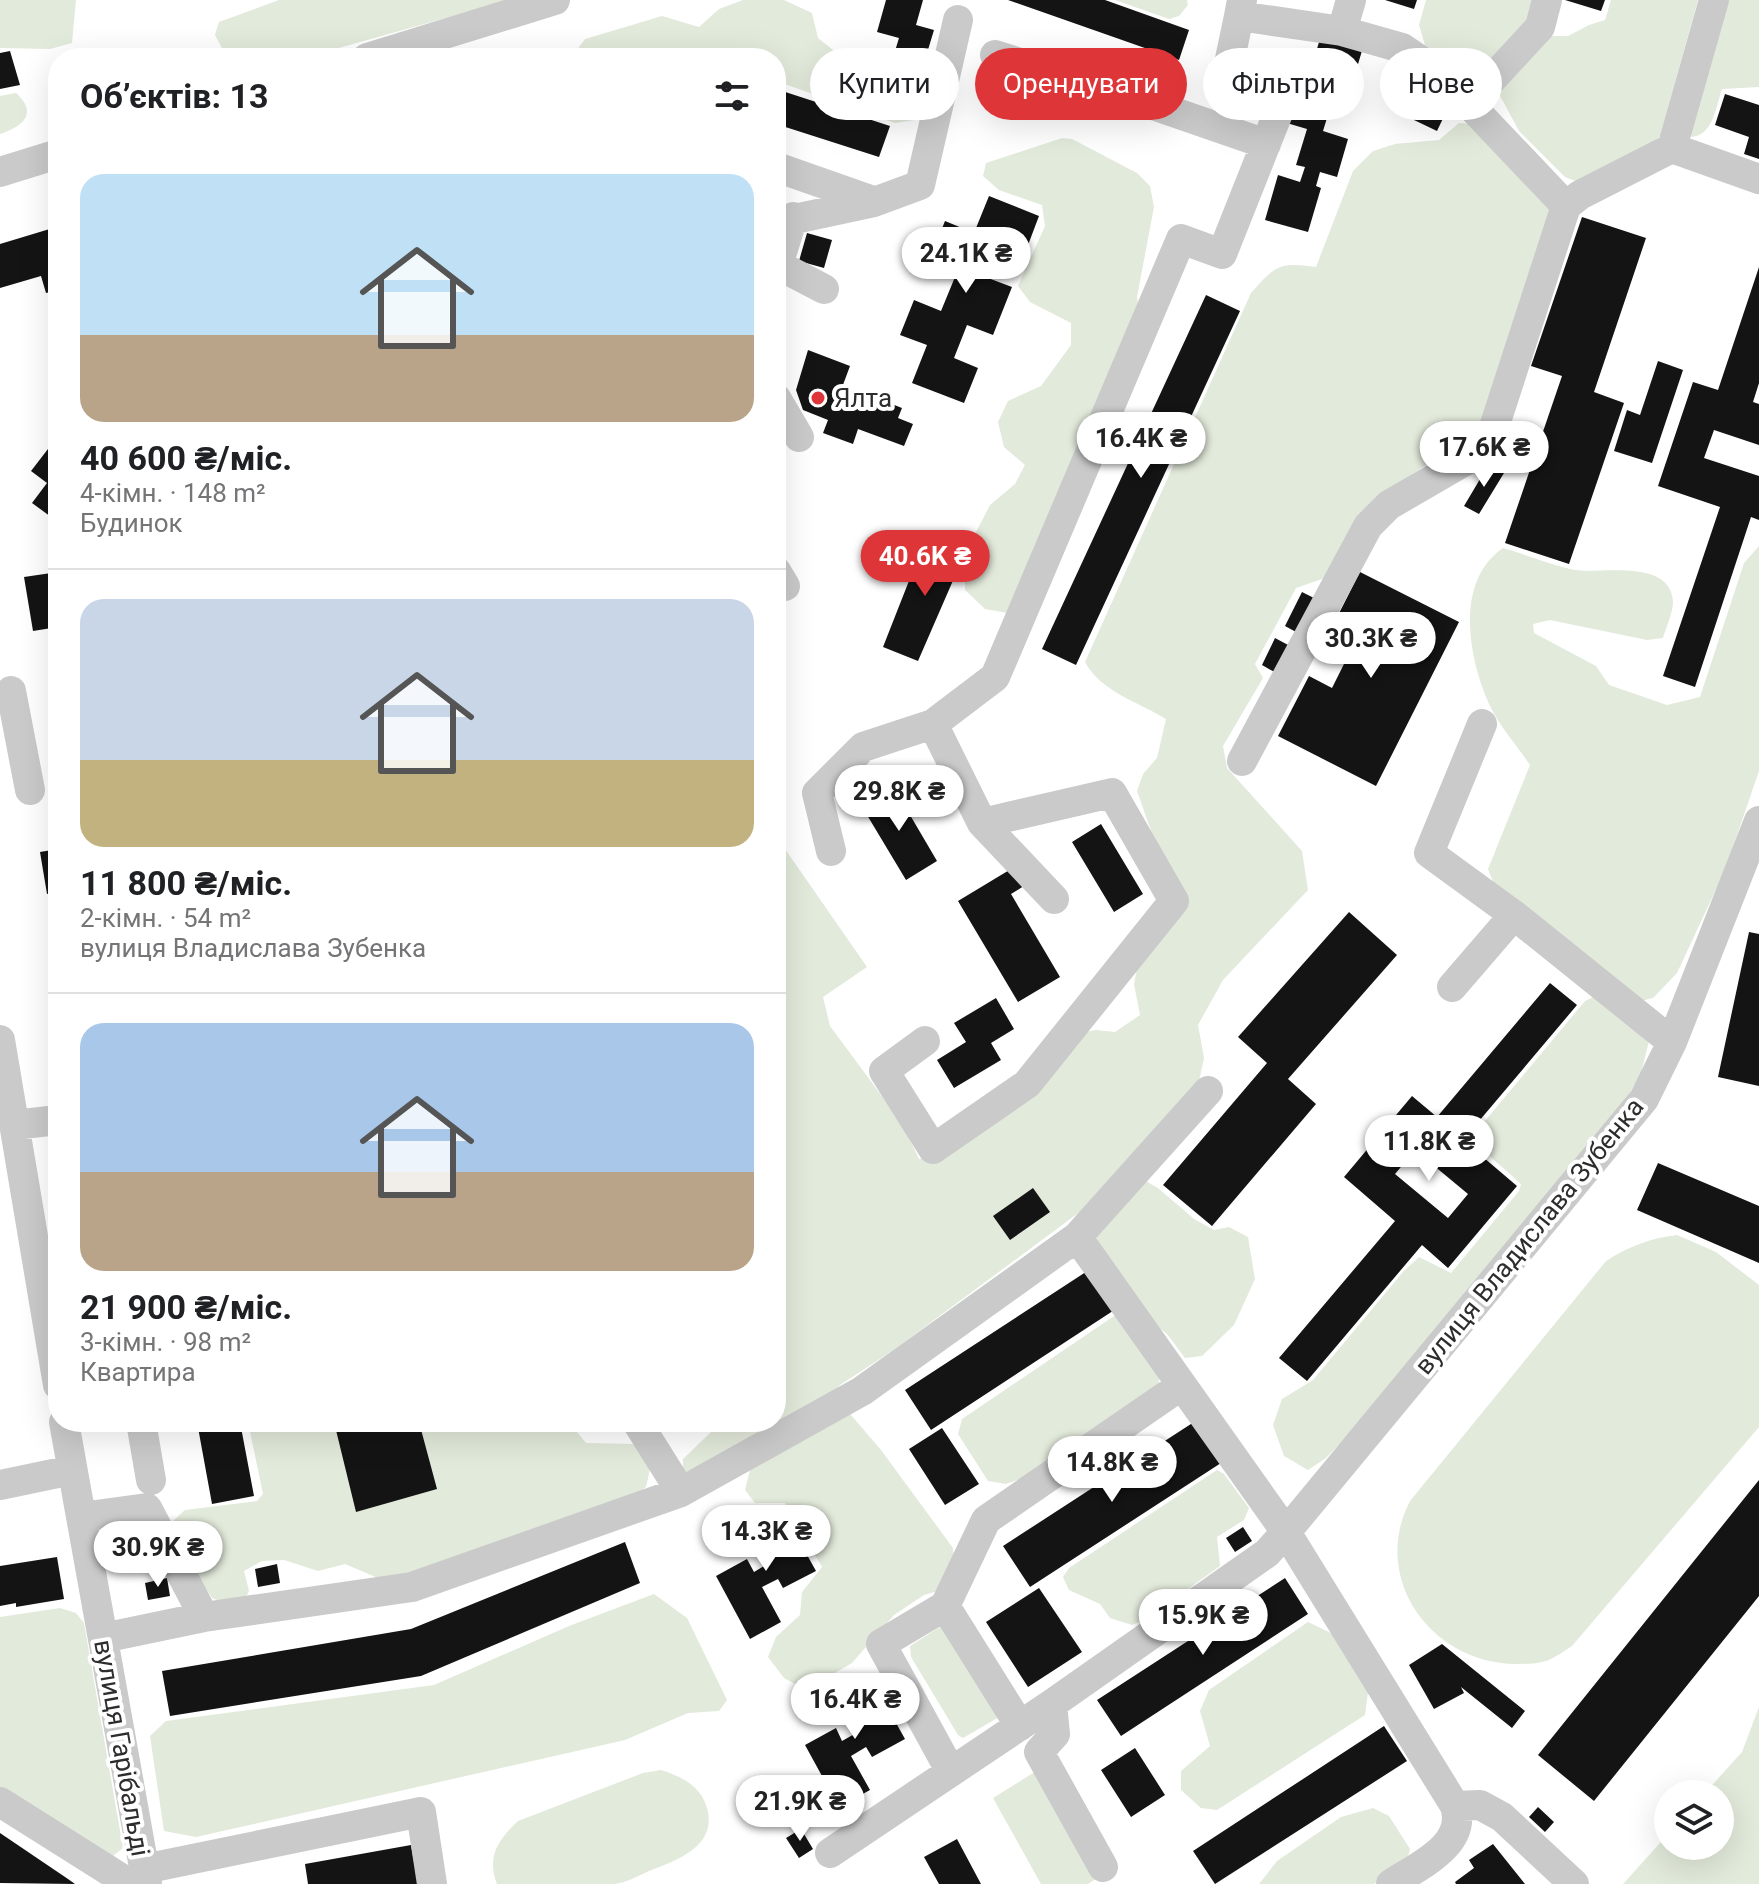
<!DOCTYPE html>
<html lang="uk">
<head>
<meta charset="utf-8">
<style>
	:root { --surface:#fff; --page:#f2f2f2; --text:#202124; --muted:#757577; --line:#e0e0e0; --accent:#de3538 }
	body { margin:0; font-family:Roboto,sans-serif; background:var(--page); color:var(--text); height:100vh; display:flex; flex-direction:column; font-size:30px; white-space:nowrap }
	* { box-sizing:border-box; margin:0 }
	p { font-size:26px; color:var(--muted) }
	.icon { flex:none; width:44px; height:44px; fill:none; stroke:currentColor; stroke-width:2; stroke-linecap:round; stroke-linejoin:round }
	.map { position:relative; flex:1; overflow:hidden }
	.sheet { position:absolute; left:48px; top:48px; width:738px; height:1384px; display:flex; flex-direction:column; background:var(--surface); border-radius:32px; box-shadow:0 8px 32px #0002 }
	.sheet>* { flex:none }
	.top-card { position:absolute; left:810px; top:48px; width:760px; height:72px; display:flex; gap:16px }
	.tools { position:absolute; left:1654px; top:1780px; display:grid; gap:16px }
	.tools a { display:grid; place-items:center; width:80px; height:80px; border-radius:50%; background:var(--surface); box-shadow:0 8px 32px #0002; font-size:40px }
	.price { position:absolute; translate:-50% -68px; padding:0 18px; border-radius:28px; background:#fff; color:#222; font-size:26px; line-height:52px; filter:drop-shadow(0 2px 4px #0008) }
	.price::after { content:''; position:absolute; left:50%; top:48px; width:24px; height:18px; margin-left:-12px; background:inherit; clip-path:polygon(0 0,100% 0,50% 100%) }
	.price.on { background:var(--accent); color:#fff }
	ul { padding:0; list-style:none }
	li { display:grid; align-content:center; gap:16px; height:424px; padding:0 32px }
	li+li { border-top:2px solid var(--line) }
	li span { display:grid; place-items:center; height:248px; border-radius:24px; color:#555 }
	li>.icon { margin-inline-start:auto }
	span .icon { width:144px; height:144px; fill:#fffc; stroke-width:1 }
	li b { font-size:34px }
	h2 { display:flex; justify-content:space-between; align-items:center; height:96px; padding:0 32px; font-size:34px }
	.tag { padding:0 28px; border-radius:36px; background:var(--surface); box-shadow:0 8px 32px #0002; font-size:28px; line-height:72px }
	.tag.on { background:var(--accent); color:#fff }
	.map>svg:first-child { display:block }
	.green { fill:#e2eadb }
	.building { fill:#141414; fill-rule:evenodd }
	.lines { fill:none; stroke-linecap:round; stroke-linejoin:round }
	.minor { stroke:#cacaca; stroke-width:30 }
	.poi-dot { fill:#de3538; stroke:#fff; stroke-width:3 }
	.labels { text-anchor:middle; stroke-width:8; stroke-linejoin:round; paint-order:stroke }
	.poi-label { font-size:26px; fill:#2d2d2d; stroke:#fff; text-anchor:start }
	.street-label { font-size:26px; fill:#2d2d2d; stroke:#fff }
</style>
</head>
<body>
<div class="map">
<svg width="1759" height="1884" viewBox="0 0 1759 1884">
	<rect width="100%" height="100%" fill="#fff"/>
	<path class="green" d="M 0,0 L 76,0 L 72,43 L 50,49 L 0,48 Z
		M 279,0 L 510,0 L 303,58 L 234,58 L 224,52 L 215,35 L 219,22 Z
		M 743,0 L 784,0 L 812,13 L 818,38 L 847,61 L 898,77 L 922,94 L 924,108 L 914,120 L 895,123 L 776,81 L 776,58 L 581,58 L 579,47 L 585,39 L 662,16 L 699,27 L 719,9 Z
		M 1115,0 L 1187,0 L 1188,5 L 1179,16 L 1169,19 Z
		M 1426,0 L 1534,0 L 1528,19 L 1472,80 L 1449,72 L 1428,55 L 1419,25 Z
		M 1611,0 L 1698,0 L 1660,136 L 1641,155 L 1580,183 L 1565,177 L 1519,131 L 1498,92 L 1541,36 L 1568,36 L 1589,25 L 1605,20 Z
		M 1720,0 L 1759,0 L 1759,87 L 1722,89 C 1716,107 1713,135 1692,137 L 1687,126 Z
		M 16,93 C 38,113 24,126 0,134 L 0,96 Z
		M 1459,123 L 1475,124 L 1554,214 L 1479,433 L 1450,449 L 1378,497 L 1325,578 L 1296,588 L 1255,664 L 1263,678 L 1223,746 L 1227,768 L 1302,851 L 1308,890 L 1223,980 L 1198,1025 L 1204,1058 L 1199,1081 L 1081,1211 L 895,1349 L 840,1385 L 820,1407 L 691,1478 L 683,1469 L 683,1459 L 711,1432 L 718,1422 L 776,1422 L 776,836 L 867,967 L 823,997 L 830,1026 L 884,1099 L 909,1138 L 919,1159 L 944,1155 L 1080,1033 L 1096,1030 L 1115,1032 L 1140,1015 L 1134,984 L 1138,963 L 1182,904 L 1156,845 L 1137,791 L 1143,774 L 1157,758 L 1166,719 C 1139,702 1101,692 1085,662 L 1251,293 C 1276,265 1279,262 1316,267 L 1353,171 L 1373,151 L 1395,144 L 1439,140 Z
		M 1062,138 L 1072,139 L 1137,173 L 1150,186 L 1154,207 L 1137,297 L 1140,315 L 1008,613 L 985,609 L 965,590 L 965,576 L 974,536 L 990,505 L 1015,484 L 1025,465 L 1004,447 L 998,422 L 1008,401 L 1041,386 L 1071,345 L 1071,323 L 1030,302 L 1018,286 L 1045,226 L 1042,205 L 999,190 L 983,176 L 986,163 Z
		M 1759,546 L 1759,771 L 1725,870 L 1677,973 L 1653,998 L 1637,1002 L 1498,895 L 1488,869 L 1530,765 C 1518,747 1501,728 1491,708 C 1469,662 1453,582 1503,548 C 1527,555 1551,565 1575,570 C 1601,574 1671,558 1673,602 C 1673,612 1666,628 1663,638 L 1647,640 L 1550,620 L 1533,624 L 1534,633 L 1596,666 L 1609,685 L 1667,705 L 1700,697 L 1744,563 Z
		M 1603,992 L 1651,1033 L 1641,1073 L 1624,1103 L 1365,1417 L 1326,1458 L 1308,1470 L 1284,1456 L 1273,1425 L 1282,1399 L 1313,1380 L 1403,1272 L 1419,1257 L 1451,1273 L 1519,1191 L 1521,1184 L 1475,1143 L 1480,1127 L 1585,1001 Z
		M 1144,1180 L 1158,1188 L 1194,1219 L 1214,1230 L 1229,1227 L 1248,1237 L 1255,1279 L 1234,1325 L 1202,1356 L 1185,1358 L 1167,1334 L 1144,1316 L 1086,1235 Z
		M 1677,1235 L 1716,1252 L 1759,1285 L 1759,1427 L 1572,1646 C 1564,1651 1555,1658 1546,1661 C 1536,1664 1525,1664 1515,1664 C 1431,1663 1370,1578 1410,1501 L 1606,1261 C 1627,1247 1651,1238 1677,1235 Z
		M 1114,1316 L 1128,1321 L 1163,1368 L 1157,1387 L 1029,1476 L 1006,1484 L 988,1481 L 958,1434 L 962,1419 Z
		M 845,1408 L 881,1450 L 953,1548 L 955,1576 L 945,1589 L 924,1595 L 894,1615 L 852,1663 L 826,1678 L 799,1686 L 784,1678 L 768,1657 L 776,1637 L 800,1615 L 802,1592 L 822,1567 L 785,1503 L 755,1503 L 745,1490 L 750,1470 Z
		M 248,1422 L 569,1422 L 586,1443 L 634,1444 L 650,1469 L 646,1487 L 629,1500 L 392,1584 L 345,1564 L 318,1571 L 284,1560 L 262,1561 L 244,1571 L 249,1591 L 243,1603 L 224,1603 L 212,1598 L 174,1539 L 173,1521 L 185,1510 L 257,1501 L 263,1494 Z
		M 1217,1470 L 1224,1474 L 1249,1508 L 1244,1520 L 1217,1537 L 1220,1566 L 1146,1619 L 1132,1625 L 1110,1618 L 1100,1604 L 1069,1590 L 1063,1577 L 1069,1568 Z
		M 654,1594 L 687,1618 L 727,1700 L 719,1711 L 688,1713 L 625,1740 L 196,1837 L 164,1831 L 150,1736 L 166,1721 L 434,1685 L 569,1626 Z
		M 60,1608 L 76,1613 L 84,1623 L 123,1848 L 113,1856 L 0,1793 L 0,1617 Z
		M 1308,1622 L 1333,1634 L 1369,1684 L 1365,1715 L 1217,1810 L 1201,1808 L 1181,1790 L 1181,1771 L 1210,1746 L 1200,1711 L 1209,1690 Z
		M 946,1623 L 1006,1713 L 963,1738 L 958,1735 L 911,1657 L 910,1646 Z
		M 1759,1707 L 1759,1884 L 1623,1884 L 1668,1834 L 1668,1846 L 1720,1846 L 1720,1794 L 1704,1794 L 1742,1752 Z
		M 1046,1765 L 1106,1872 L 1088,1884 L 1041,1884 L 993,1798 Z
		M 661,1770 C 683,1777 703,1787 708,1812 C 715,1848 674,1861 649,1871 C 638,1876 626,1883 614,1884 C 576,1884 536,1884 497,1884 C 486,1856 499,1839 518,1821 L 643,1773 Z
		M 1373,1808 L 1389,1816 L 1410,1849 L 1407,1861 L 1374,1884 L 1259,1884 L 1277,1861 L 1341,1817 Z"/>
	<path class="building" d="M 886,0 L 923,0 L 916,25 L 934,30 L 921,73 L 891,64 L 899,38 L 877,32 Z
		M 1008,0 L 1105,0 L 1189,30 L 1179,60 Z
		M 1385,0 L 1417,0 L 1414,9 Z
		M 1565,0 L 1605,0 L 1601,11 Z
		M 1322,32 L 1364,44 L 1353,81 L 1333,75 L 1329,90 L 1335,92 L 1323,131 L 1348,139 L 1337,177 L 1320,172 L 1316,186 L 1321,188 L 1308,232 L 1265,220 L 1278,175 L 1300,182 L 1305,167 L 1296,165 L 1307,129 L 1280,121 L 1293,79 L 1311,85 L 1315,70 L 1311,69 Z
		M 10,51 L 20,85 L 0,89 L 0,53 Z
		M 776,89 L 890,126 L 879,157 L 776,124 Z
		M 1725,94 L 1759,105 L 1759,159 L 1744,154 L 1749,137 L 1715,125 Z
		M 1424,99 L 1447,110 L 1437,131 L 1414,120 Z
		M 989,196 L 1039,216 L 1025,253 L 1002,244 L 988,278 L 1012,287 L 993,335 L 967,325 L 954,358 L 978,368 L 964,403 L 912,383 L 927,345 L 900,335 L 914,300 L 941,311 L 955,277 L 927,266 L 945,221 L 974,233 Z
		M 1582,217 L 1646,238 L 1594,392 L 1624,403 L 1569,564 L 1505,543 L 1562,376 L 1531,366 Z
		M 53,228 L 58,248 L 58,290 L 46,293 L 41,276 L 0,288 L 0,244 Z
		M 807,233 L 832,240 L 824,268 L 799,261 Z
		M 1759,267 L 1759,383 L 1753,402 L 1759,404 L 1759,445 L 1714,430 L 1704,458 L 1759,476 L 1759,520 L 1751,517 L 1695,687 L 1663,676 L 1720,507 L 1658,486 L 1693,382 L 1718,390 Z
		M 1206,295 L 1240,311 L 1076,665 L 1042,649 Z
		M 808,350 L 850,366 L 837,401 L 863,411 L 869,395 L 902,408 L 898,418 L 913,424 L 904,446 L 858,429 L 853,444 L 823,433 L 828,420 L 803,410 L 796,390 Z
		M 1658,361 L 1683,370 L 1652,463 L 1614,451 L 1627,410 L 1640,415 Z
		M 58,436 L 58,522 L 32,503 L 47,483 L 31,471 Z
		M 1489,464 L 1504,473 L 1479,514 L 1464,506 Z
		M 937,534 L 968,546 L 918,661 L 883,647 L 916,563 L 923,566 Z
		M 58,572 L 58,627 L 33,631 L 24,577 Z
		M 1360,572 L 1459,622 L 1376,786 L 1278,736 L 1309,676 L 1332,688 L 1354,644 L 1330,631 Z
		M 1302,592 L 1314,598 L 1296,632 L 1285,626 Z
		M 1275,638 L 1290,646 L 1276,673 L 1262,665 Z
		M 893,786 L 937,861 L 906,880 L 861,805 Z
		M 1101,824 L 1143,894 L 1114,912 L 1072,842 Z
		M 58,849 L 58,892 L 47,894 L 40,852 Z
		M 1016,866 L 1027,884 L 1011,894 L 1060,977 L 1018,1002 L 958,901 Z
		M 1349,912 L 1397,955 L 1288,1079 L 1316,1104 L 1212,1226 L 1163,1185 L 1267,1063 L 1238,1037 Z
		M 1749,932 L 1759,934 L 1759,1086 L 1718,1077 Z
		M 1550,983 L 1577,1005 L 1463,1140 L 1517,1186 L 1448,1268 L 1422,1245 L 1307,1381 L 1279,1358 L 1395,1221 L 1344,1177 L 1412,1096 L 1437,1117 ZM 1415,1150 L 1468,1194 L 1448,1218 L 1395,1174 Z
		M 996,998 L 1014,1029 L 991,1043 L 1001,1060 L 954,1088 L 937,1060 L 966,1042 L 954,1023 Z
		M 1658,1163 L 1759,1206 L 1759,1263 L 1637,1210 Z
		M 1033,1188 L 1050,1212 L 1010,1240 L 993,1216 Z
		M 1095,1266 L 1122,1305 L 931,1430 L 905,1390 Z
		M 197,1422 L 240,1422 L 254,1496 L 212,1504 Z
		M 334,1422 L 419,1422 L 437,1489 L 356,1512 Z
		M 1194,1422 L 1221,1463 L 1030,1587 L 1003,1546 Z
		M 942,1428 L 979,1484 L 945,1505 L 909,1449 Z
		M 1759,1480 L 1759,1596 L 1594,1801 L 1538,1755 Z
		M 781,1508 L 816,1571 L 783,1588 L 778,1579 L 762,1587 L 781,1622 L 750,1639 L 716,1576 L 747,1559 L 754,1572 L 769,1563 L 749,1526 Z
		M 1243,1527 L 1252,1541 L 1235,1552 L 1226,1538 Z
		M 625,1542 L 640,1583 L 421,1676 L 170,1716 L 162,1671 L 411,1629 Z
		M 57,1557 L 64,1599 L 16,1607 L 16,1603 L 0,1606 L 0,1566 Z
		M 277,1564 L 280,1583 L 258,1587 L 255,1569 Z
		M 167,1578 L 170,1596 L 148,1600 L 145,1583 Z
		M 1285,1578 L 1308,1614 L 1121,1736 L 1097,1700 Z
		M 1039,1588 L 1082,1652 L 1028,1687 L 986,1622 Z
		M 1442,1644 L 1525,1711 L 1512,1728 L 1461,1687 L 1464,1693 L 1434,1709 L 1409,1665 Z
		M 870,1676 L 905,1739 L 872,1757 L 866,1747 L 851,1756 L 870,1790 L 839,1807 L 805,1745 L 836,1728 L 842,1741 L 858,1732 L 837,1694 Z
		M 1384,1726 L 1407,1761 L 1215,1884 L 1193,1851 Z
		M 1135,1748 L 1165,1795 L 1131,1817 L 1101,1770 Z
		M 1538,1807 L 1554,1822 L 1545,1832 L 1529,1817 Z
		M 801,1829 L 813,1849 L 799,1858 L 786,1838 Z
		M 0,1833 L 68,1879 L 75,1884 L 0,1883 Z
		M 957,1839 L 981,1884 L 939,1884 L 924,1857 Z
		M 1493,1844 L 1525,1884 L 1456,1884 L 1455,1882 L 1474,1868 L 1469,1860 Z
		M 411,1845 L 418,1884 L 308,1884 L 305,1864 Z"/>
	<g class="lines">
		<path class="minor" d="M 1242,0 L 1239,16 L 1342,31
			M 1351,0 L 1342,31 L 1402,48 L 1430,67 L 1469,104
			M 1547,0 L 1540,27 L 1469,104 L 1566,206 L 1580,195 L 1672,148
			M 1714,0 L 1672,148 L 1759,179
			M 995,55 L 1159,107 L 1266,144
			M 367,58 L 555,0
			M 776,167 L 873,201
			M 0,172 L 58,154
			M 793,217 L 778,265 L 824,289
			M 776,223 L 874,202 L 920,185 L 958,20
			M 776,398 L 799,437
			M 776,571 L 785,586
			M 11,691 L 30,790
			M 1482,724 L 1429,853 L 1514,915
			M 1242,761 L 1368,526 L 1389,505 L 1482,451 L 1489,443 L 1566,206
			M 982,823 L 1054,899
			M 831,851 L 817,793 L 863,747 L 933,724 L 995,677 L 1181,239 L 1222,254 L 1288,88 L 1230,59 L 1239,16
			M 1452,987 L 1514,915 L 1672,1042
			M 0,1040 L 58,1385
			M 925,1041 L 884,1071 L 933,1149 L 1027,1084 L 1174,901 L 1112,793 L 982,823 L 933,724
			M 14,1125 L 58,1120
			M 1077,1237 L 1286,1532 L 1455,1806 C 1468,1845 1418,1866 1391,1884
			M 64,1422 L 147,1884
			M 141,1422 L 151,1480
			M 637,1422 L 681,1492
			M 0,1485 L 72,1470
			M 81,1517 L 147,1508 L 204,1617
			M 945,1606 L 986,1520 L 1182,1385
			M 103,1638 L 204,1617 L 412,1587 L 681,1492 L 862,1391 L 1077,1237 L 1208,1091
			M 1052,1704 L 1055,1734 L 1039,1752 L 1103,1867
			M 951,1772 L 881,1644 L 945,1606 L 1020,1726
			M 0,1802 L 130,1884
			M 1455,1806 L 1480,1805 L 1502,1817 L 1574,1884
			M 830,1853 L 1052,1704 L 1267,1553 L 1286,1532 L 1644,1099 L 1672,1042 L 1759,821
			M 144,1869 L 421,1812 L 432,1884"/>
	</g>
	<circle class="poi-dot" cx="818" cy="398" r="8"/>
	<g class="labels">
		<g class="poi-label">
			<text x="834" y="407">Ялта</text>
		</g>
		<g class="street-label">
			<text transform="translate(1529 1236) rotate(-51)" y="9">вулиця Владислава Зубенка</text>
			<text transform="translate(122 1748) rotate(80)" y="9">вулиця Гарібальді</text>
		</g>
	</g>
</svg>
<div class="tools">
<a><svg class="icon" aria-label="layers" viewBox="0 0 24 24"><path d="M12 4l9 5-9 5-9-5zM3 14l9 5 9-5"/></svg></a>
</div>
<b class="price" style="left:966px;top:295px">24.1K ₴</b>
<b class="price" style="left:1141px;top:480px">16.4K ₴</b>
<b class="price" style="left:1484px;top:489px">17.6K ₴</b>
<b class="price on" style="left:925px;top:598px">40.6K ₴</b>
<b class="price" style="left:1371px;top:680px">30.3K ₴</b>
<b class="price" style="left:899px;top:833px">29.8K ₴</b>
<b class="price" style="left:1429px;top:1183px">11.8K ₴</b>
<b class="price" style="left:1112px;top:1504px">14.8K ₴</b>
<b class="price" style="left:766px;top:1573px">14.3K ₴</b>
<b class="price" style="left:158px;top:1589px">30.9K ₴</b>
<b class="price" style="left:1203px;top:1657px">15.9K ₴</b>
<b class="price" style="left:855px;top:1741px">16.4K ₴</b>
<b class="price" style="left:800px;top:1843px">21.9K ₴</b>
<div class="top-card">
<a class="tag">Купити</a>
<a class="tag on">Орендувати</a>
<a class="tag">Фільтри</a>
<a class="tag">Нове</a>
</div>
<section class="sheet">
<h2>Об’єктів: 13<svg class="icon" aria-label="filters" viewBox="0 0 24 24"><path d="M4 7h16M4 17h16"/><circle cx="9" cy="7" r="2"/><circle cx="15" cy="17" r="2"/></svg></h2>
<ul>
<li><span style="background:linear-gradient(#bfe0f5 65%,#b9a48a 0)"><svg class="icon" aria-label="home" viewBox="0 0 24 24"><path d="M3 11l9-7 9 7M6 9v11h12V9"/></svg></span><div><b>40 600 ₴/міс.</b><p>4-кімн. · 148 m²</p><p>Будинок</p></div></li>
<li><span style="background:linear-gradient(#c9d6e8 65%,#c2b280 0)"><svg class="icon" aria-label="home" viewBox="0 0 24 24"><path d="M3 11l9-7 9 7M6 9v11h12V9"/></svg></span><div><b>11 800 ₴/міс.</b><p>2-кімн. · 54 m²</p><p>вулиця Владислава Зубенка</p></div></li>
<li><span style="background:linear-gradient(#a9c7e8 60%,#b9a48a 0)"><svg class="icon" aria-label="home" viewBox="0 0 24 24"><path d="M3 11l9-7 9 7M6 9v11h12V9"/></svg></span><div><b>21 900 ₴/міс.</b><p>3-кімн. · 98 m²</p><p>Квартира</p></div></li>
</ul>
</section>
</div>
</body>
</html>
